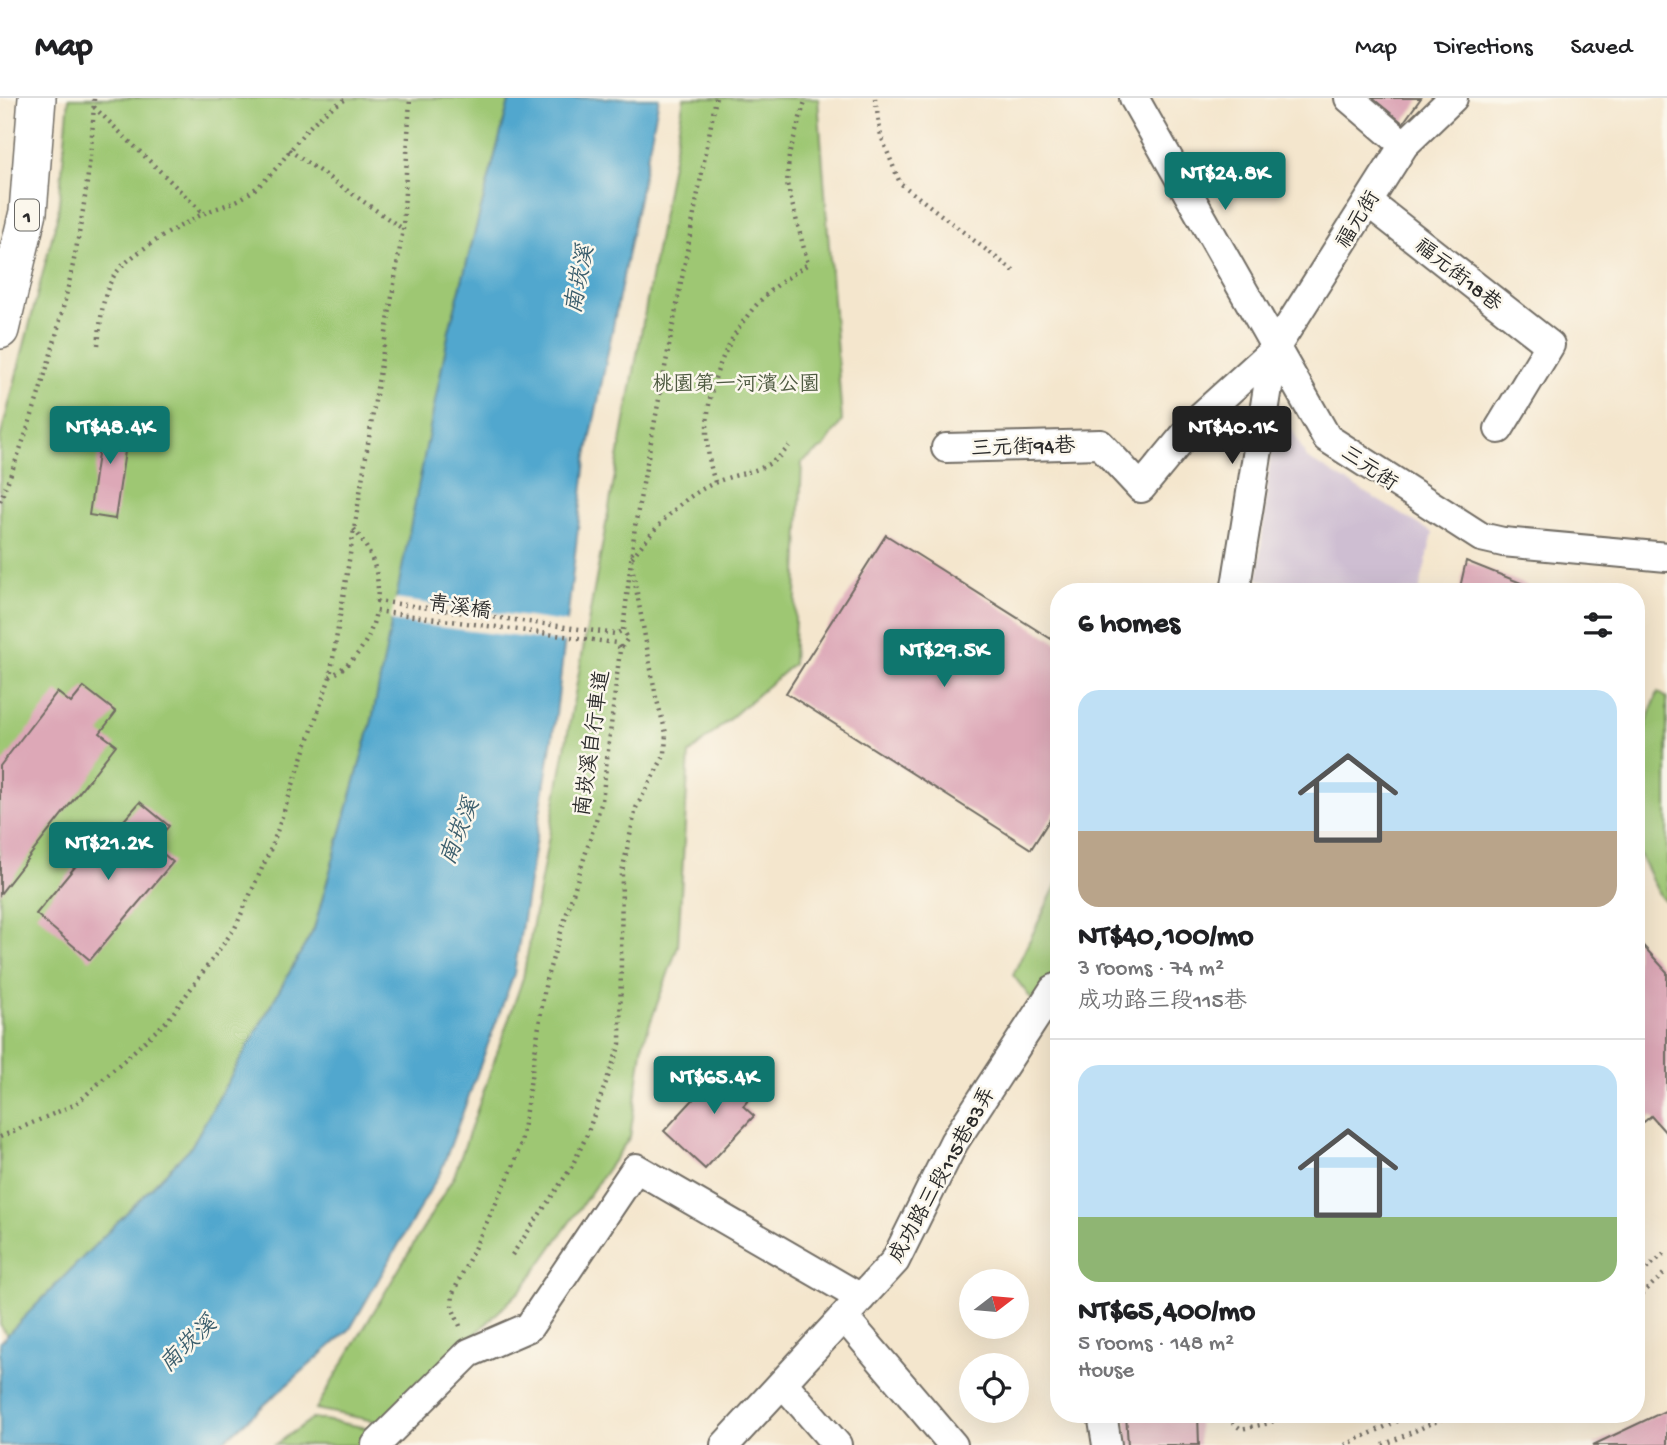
<!DOCTYPE html>
<html lang="en">
<head>
<meta charset="utf-8">
<style>
	:root { --surface:#fff; --page:#f2f2f2; --text:#202124; --muted:#757577; --line:#e0e0e0; --accent:#0f766e }
	body { margin:0; font-family:"Gochi Hand","LXGW WenKai TC",sans-serif; background:var(--page); color:var(--text); height:100vh; display:flex; flex-direction:column; font-size:26px; white-space:nowrap }
	* { box-sizing:border-box; margin:0 }
	p { font-size:23px; color:var(--muted) }
	.icon { flex:none; width:38px; height:38px; fill:none; stroke:currentColor; stroke-width:2; stroke-linecap:round; stroke-linejoin:round }
	.map { position:relative; flex:1; overflow:hidden }
	.side { position:absolute; left:1050px; top:485px; width:595px; height:840px; display:flex; flex-direction:column; background:var(--surface); border-radius:28px; box-shadow:0 7px 28px #0002 }
	.side>* { flex:none }
	.needle { width:46px; rotate:74deg }
	.buttons { position:absolute; left:959px; top:1171px; display:grid; gap:14px }
	.buttons a { display:grid; place-items:center; width:70px; height:70px; border-radius:50%; background:var(--surface); box-shadow:0 7px 28px #0002; font-size:35px }
	.price { position:absolute; translate:-50% -60px; padding:0 16px; border-radius:7px; background:var(--accent); color:#fff; font-size:23px; line-height:46px; filter:drop-shadow(0 2px 4px #0008) }
	.price::after { content:''; position:absolute; left:50%; top:42px; width:21px; height:16px; margin-left:-10px; background:inherit; clip-path:polygon(0 0,100% 0,50% 100%) }
	.price.on { background:#222; color:#fff }
	ul { padding:0; list-style:none }
	li { display:grid; align-content:center; gap:14px; height:371px; padding:0 28px }
	li+li { border-top:2px solid var(--line) }
	li span { display:grid; place-items:center; height:217px; border-radius:21px; color:#555 }
	li>.icon { margin-inline-start:auto }
	span .icon { width:126px; height:126px; fill:#fffc; stroke-width:1 }
	li b { font-size:30px }
	h2 { display:flex; justify-content:space-between; align-items:center; height:84px; padding:0 28px; font-size:30px }
	header { display:flex; align-items:center; gap:42px; box-sizing:border-box; height:98px; padding:0 35px; background:var(--surface); border-bottom:2px solid var(--line) }
	header strong { font-size:33px }
	nav { display:flex; gap:38px; margin-inline-start:auto; font-size:24px }
	.map>svg:first-child { display:block }
	.industrial { fill:#cebed2 }
	.green { fill:#9ec773; stroke:#64794f; stroke-width:2 }
	.water { fill:#51a7ce; stroke:#3e697c; stroke-width:2 }
	.pier { fill:#f4e6cd }
	.building { fill:#dda8b7 }
	.lines { fill:none; stroke-linecap:round; stroke-linejoin:round }
	.minor-casing { stroke:#716c64; stroke-width:32 }
	.major-casing { stroke:#716c64; stroke-width:40 }
	.path { stroke:#716c64; stroke-width:4.5; stroke-dasharray:2 5; stroke-linecap:butt }
	.minor { stroke:#fff; stroke-width:28 }
	.major { stroke:#fff; stroke-width:37 }
	.labels { text-anchor:middle; stroke-width:5; stroke-linejoin:round; paint-order:stroke }
	.shield { fill:#fbf7ec; stroke:#696865; stroke-width:2 }
	.shield-label { font-size:19px; font-weight:bold; fill:#2b2b2b }
	.street-label { font-size:21px; fill:#2b2b2b; stroke:#fbf7ec }
	.park-label { font-size:21px; fill:#4e5a41; stroke:#fbf7ec }
	.water-label { font-size:23px; font-style:italic; fill:#3a5d6c; stroke:#fbf7ec }
</style>
</head>
<body>
<header>
<strong>Map</strong>
<nav><a>Map</a><a>Directions</a><a>Saved</a></nav>
</header>
<div class="map">
<svg width="1667" height="1347" viewBox="0 0 1667 1347">
	<rect width="100%" height="100%" fill="#fbf7ec"/>
	<filter id="ink" filterUnits="userSpaceOnUse"><feTurbulence type="fractalNoise" baseFrequency=".0143" numOctaves="2"/><feDisplacementMap in="SourceGraphic" scale="14" xChannelSelector="R" yChannelSelector="G"/><feConvolveMatrix kernelMatrix="1 2 1 2 8 2 1 2 1" color-interpolation-filters="sRGB"/></filter>
	<filter id="wash" filterUnits="userSpaceOnUse"><feTurbulence type="fractalNoise" baseFrequency=".00686" numOctaves="4" result="noise"/><feDisplacementMap in="SourceGraphic" scale="28" xChannelSelector="R" yChannelSelector="G"/><feGaussianBlur stdDeviation="1.57" result="paint"/><feColorMatrix in="noise" values="0 0 0 0 0 0 0 0 0 0 0 0 0 0 0 0 0 1.4 0 .05"/><feComposite in="paint" operator="in"/></filter>
	<g filter="url(#wash)">
		<rect width="100%" height="100%" fill="#f4e6cd"/>
		<path class="industrial" d="M 1276,302 L 1307,360 L 1433,435 L 1419,493 L 1298,493 L 1258,481 Z"/>
		<path class="green" d="M 69,0 L 510,0 L 449,233 L 400,494 L 372,622 L 314,831 L 191,1049 L 7,1237 L 0,1227 L 0,341 L 58,116 Z
			M 684,0 L 818,0 L 842,323 L 824,349 L 802,364 L 793,566 L 689,656 L 678,848 L 643,945 L 630,1039 L 523,1190 L 384,1325 L 316,1311 L 454,1078 L 523,880 Z
			M 1658,594 L 1667,600 L 1667,804 L 1660,798 L 1636,749 L 1636,655 Z
			M 1059,781 L 1059,880 L 1033,903 L 1013,877 Z
			M 313,1320 L 379,1332 L 366,1347 L 275,1347 Z"/>
		<path class="water" d="M 510,0 L 659,0 L 586,363 L 556,616 L 514,876 L 441,1073 L 350,1231 L 219,1347 L 0,1347 L 0,1244 L 191,1049 L 314,831 L 372,622 L 449,233 Z"/>
		<path class="pier" d="M 395,501 L 571,525 L 568,545 L 390,523 Z"/>
		<g id="blocks">
			<path class="building" d="M 1372,0 L 1421,0 L 1403,25 Z
				M 104,316 L 130,320 L 115,421 L 89,417 Z
				M 886,437 L 1059,546 L 1059,707 L 1031,751 L 786,595 Z
				M 1466,463 L 1526,487 L 1527,494 L 1459,494 Z
				M 84,589 L 116,614 L 100,635 L 116,647 L 0,796 L 0,668 L 57,594 L 71,605 Z
				M 140,704 L 169,728 L 153,747 L 173,764 L 90,862 L 36,816 L 113,723 L 119,728 Z
				M 1636,840 L 1667,874 L 1667,1036 L 1651,1018 L 1644,1024 L 1636,1016 Z
				M 729,963 L 758,991 L 743,1008 L 754,1018 L 705,1071 L 664,1033 Z
				M 1667,1312 L 1667,1347 L 1593,1347 Z
				M 1126,1316 L 1198,1316 L 1199,1347 L 1128,1347 Z"/>
		</g>
	</g>
	<g filter="url(#ink)">
		<use href="#blocks" fill-opacity="0" stroke="#716c64" stroke-width="2"/>
		<g class="lines">
			<g class="minor-casing">
				<path id="minor" d="M 1134,0 L 1327,340 L 1481,439 L 1503,444 L 1667,459
					M 1349,0 L 1404,47
					M 1368,104 L 1550,247 L 1499,331
					M 946,350 L 1100,346 L 1141,390 L 1198,321 L 1274,252 L 1404,47 L 1453,0
					M 1235,494 L 1274,252
					M 844,1219 L 953,1347
					M 783,1285 L 837,1347
					M 1102,1316 L 1107,1347
					M 376,1347 L 469,1255 L 529,1229 L 636,1070 L 861,1200
					M 725,1347 L 895,1163 L 954,1044 L 1054,891 L 1059,889"/>
			</g>
			<g class="major-casing">
				<path id="major" d="M 0,232 L 28,114 L 37,0"/>
			</g>
			<path class="path" d="M 875,0 L 881,38 L 900,85 L 1016,175
				M 94,9 L 204,116
				M 289,52 L 403,131
				M 98,247 C 101,223 101,196 116,175 C 133,153 181,127 205,115 C 218,109 233,106 245,98 C 289,70 297,24 349,0
				M 715,384 C 693,318 718,242 768,195 C 780,184 795,175 808,166 L 787,86 L 789,57 L 806,0
				M 0,403 C 50,282 90,131 94,0
				M 354,431 C 371,453 381,475 377,503 L 616,536 L 623,532
				M 632,459 C 655,431 678,402 712,386 C 743,371 765,378 789,348
				M 330,579 C 355,564 371,543 376,513 L 616,545 L 620,551
				M 0,1039 L 76,1006 L 168,922 L 235,830 L 272,748 L 330,579 L 403,131 L 410,0
				M 512,1157 L 571,1070 L 586,1039 L 620,946 L 622,774 L 636,710 L 665,656 L 666,635 L 656,599 L 632,468
				M 1636,1180 L 1667,1153
				M 1636,1201 L 1667,1173
				M 460,1228 L 452,1209 L 453,1195 L 513,1069 L 521,1045 L 546,882 L 602,703 L 620,552 L 628,540 L 623,532 L 635,428 L 716,0
				M 1221,1316 L 1241,1331 L 1270,1325 L 1283,1316
				M 1345,1347 L 1413,1316
				M 1383,1347 L 1453,1316"/>
			<use href="#minor" class="minor"/>
			<use href="#major" class="major"/>
		</g>
	</g>
	<g class="labels">
		<rect class="shield" x="15" y="101.5" width="24" height="31" rx="5"/>
		<g class="shield-label">
			<text x="27" y="124">1</text>
		</g>
		<g class="street-label">
			<text transform="translate(1357 121) rotate(-58)" y="7">福元街</text>
			<text transform="translate(1459 176) rotate(38)" y="7">福元街18巷</text>
			<text transform="translate(1023 348) rotate(-2)" y="7">三元街94巷</text>
			<text transform="translate(1370 369) rotate(34)" y="7">三元街</text>
			<text transform="translate(460 508) rotate(8)" y="7">青溪橋</text>
			<text transform="translate(591 645) rotate(-82)" y="7">南崁溪自行車道</text>
			<text transform="translate(941 1076) rotate(-61)" y="7">成功路三段115巷83弄</text>
		</g>
		<g class="park-label">
			<text x="736" y="292">桃園第一河濱公園</text>
		</g>
		<g class="water-label">
			<text transform="translate(578 181) rotate(-79)" y="8">南崁溪</text>
			<text transform="translate(458 733) rotate(-68)" y="8">南崁溪</text>
			<text transform="translate(187 1245) rotate(-44)" y="8">南崁溪</text>
		</g>
	</g>
</svg>
<div class="buttons">
<a><svg class="needle" viewBox="-14 -14 28 28"><path d="M0-13l5 13h-10z" fill="#e53935"/><path d="M0 13l5-13h-10z" fill="#757577"/></svg></a>
<a><svg class="icon" aria-label="locate" viewBox="0 0 24 24"><circle cx="12" cy="12" r="6"/><path d="M12 2v4M12 18v4M2 12h4M18 12h4"/></svg></a>
</div>
<b class="price" style="left:1225px;top:114px">NT$24.8K</b>
<b class="price" style="left:110px;top:368px">NT$48.4K</b>
<b class="price on" style="left:1232px;top:368px">NT$40.1K</b>
<b class="price" style="left:944px;top:591px">NT$29.5K</b>
<b class="price" style="left:108px;top:784px">NT$21.2K</b>
<b class="price" style="left:714px;top:1018px">NT$65.4K</b>
<section class="side">
<h2>6 homes<svg class="icon" aria-label="filters" viewBox="0 0 24 24"><path d="M4 7h16M4 17h16"/><circle cx="9" cy="7" r="2"/><circle cx="15" cy="17" r="2"/></svg></h2>
<ul>
<li><span style="background:linear-gradient(#bfe0f5 65%,#b9a48a 0)"><svg class="icon" aria-label="home" viewBox="0 0 24 24"><path d="M3 11l9-7 9 7M6 9v11h12V9"/></svg></span><div><b>NT$40,100/mo</b><p>3 rooms · 74 m²</p><p>成功路三段115巷</p></div></li>
<li><span style="background:linear-gradient(#bfe0f5 70%,#8fb573 0)"><svg class="icon" aria-label="home" viewBox="0 0 24 24"><path d="M3 11l9-7 9 7M6 9v11h12V9"/></svg></span><div><b>NT$65,400/mo</b><p>5 rooms · 148 m²</p><p>House</p></div></li>
</ul>
</section>
</div>
</body>
</html>
